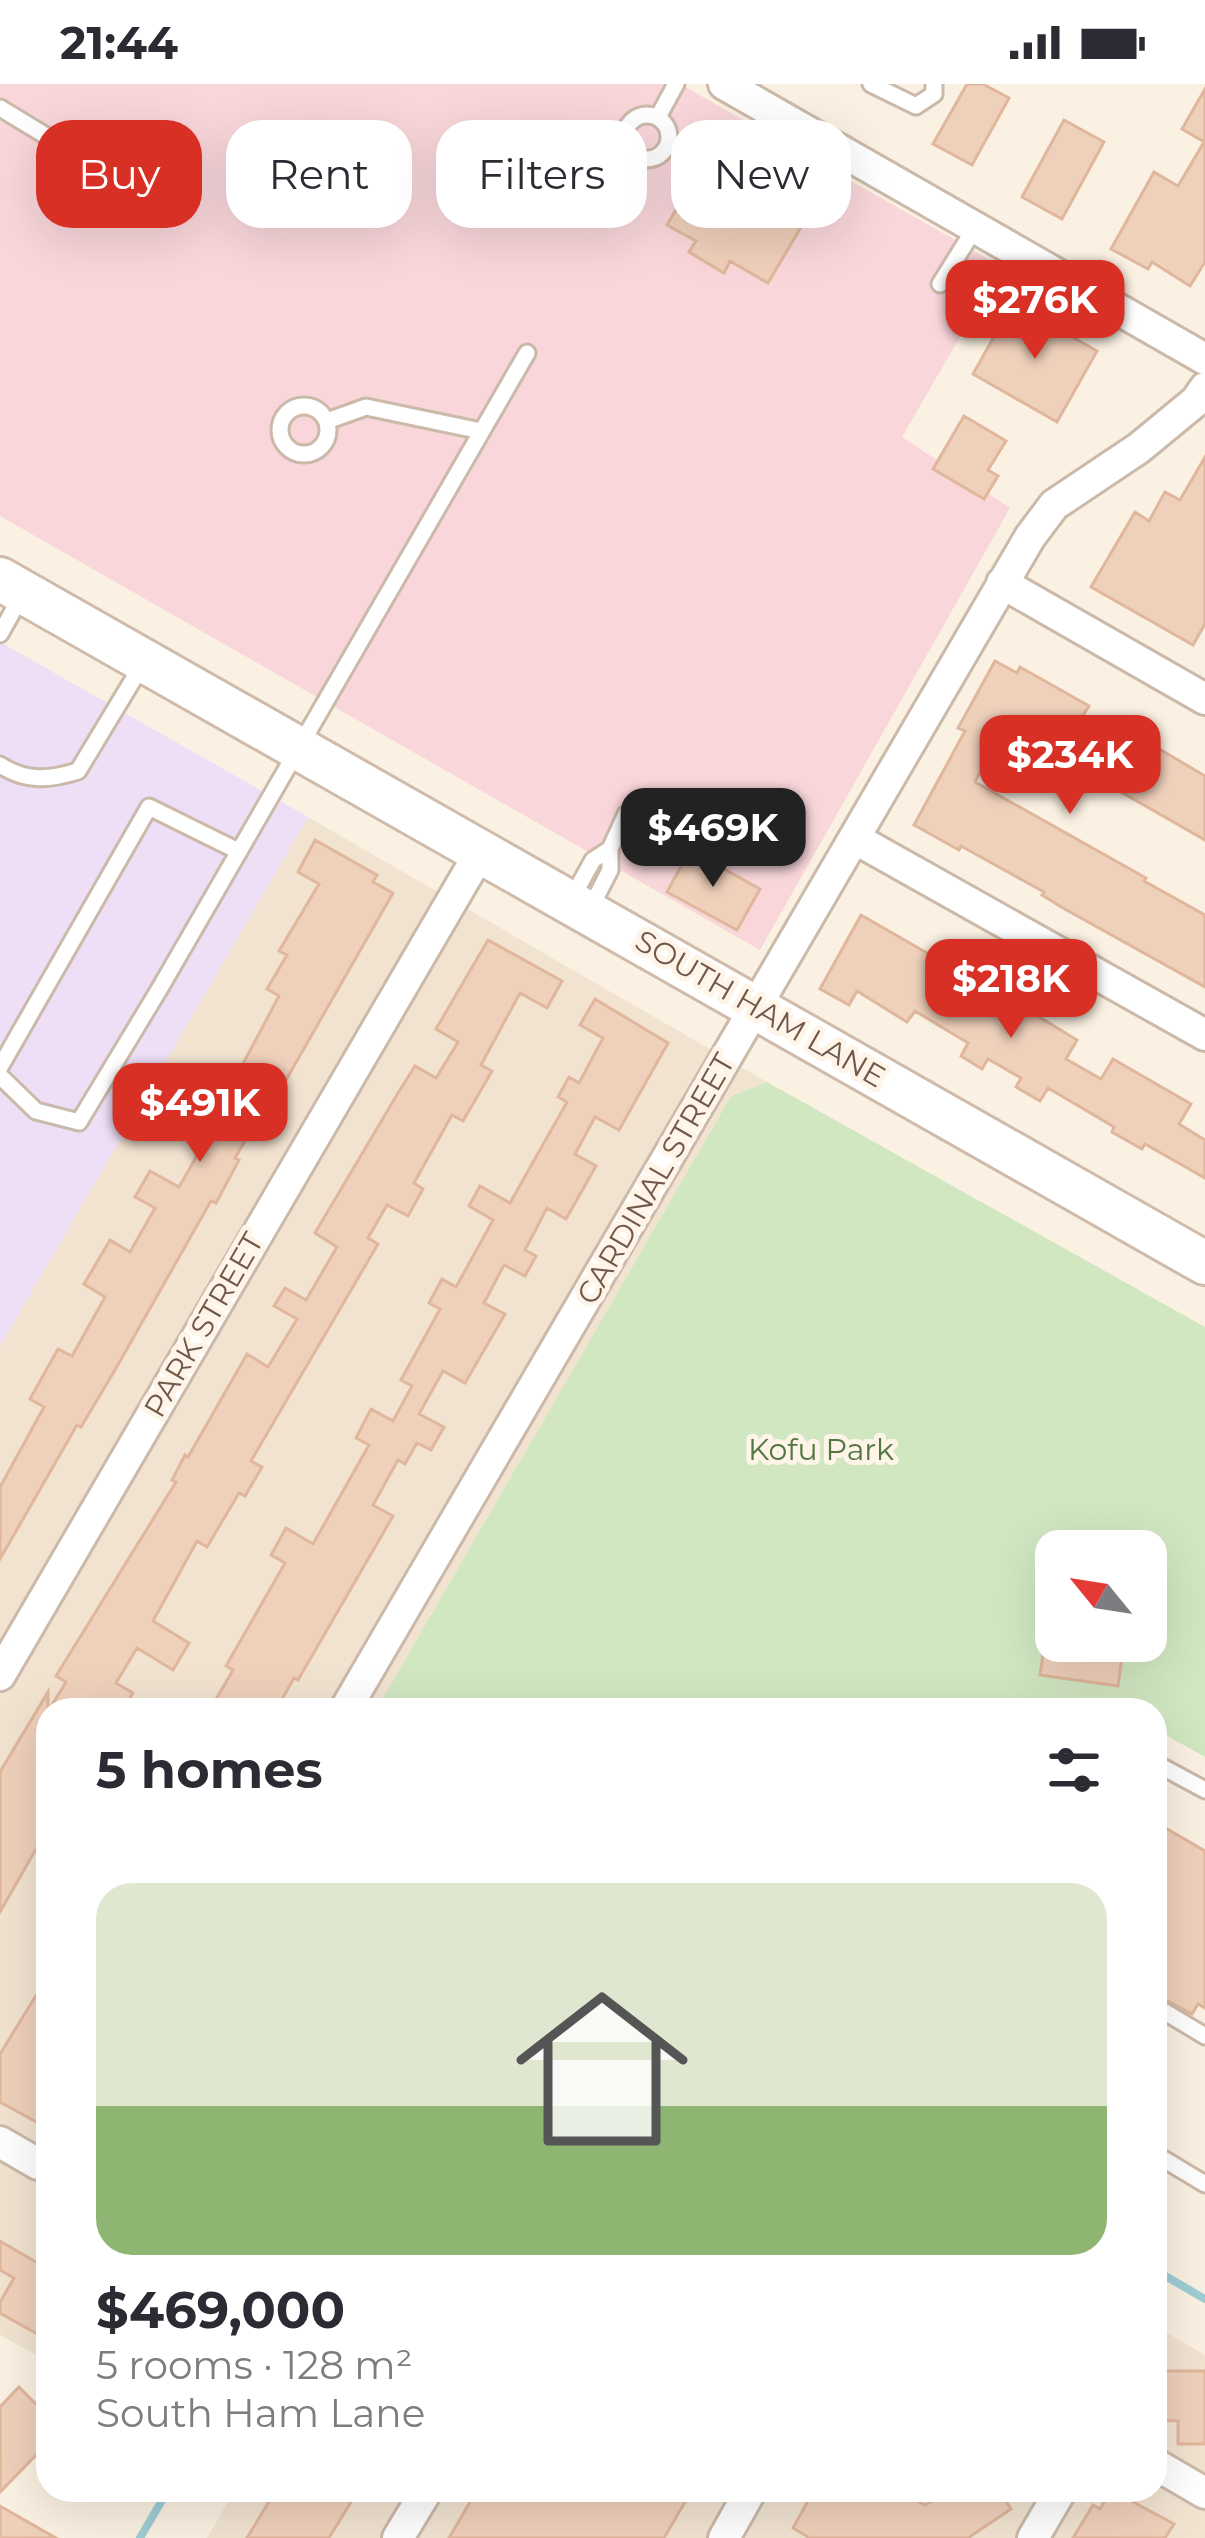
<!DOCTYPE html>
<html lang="en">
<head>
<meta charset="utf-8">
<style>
	:root { --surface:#fff; --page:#f2f2f3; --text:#2b2b33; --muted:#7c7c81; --accent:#d93025 }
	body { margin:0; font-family:Montserrat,sans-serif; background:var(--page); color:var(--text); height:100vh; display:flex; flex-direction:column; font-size:45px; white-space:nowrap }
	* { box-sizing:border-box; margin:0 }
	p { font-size:39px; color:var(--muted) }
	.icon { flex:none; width:66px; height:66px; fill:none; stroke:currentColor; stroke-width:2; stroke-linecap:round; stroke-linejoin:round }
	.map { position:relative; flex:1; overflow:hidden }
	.sheet { position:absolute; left:36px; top:1614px; width:1131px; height:804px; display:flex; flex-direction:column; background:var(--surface); border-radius:36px; box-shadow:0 12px 48px #0002 }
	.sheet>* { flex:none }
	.guide { position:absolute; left:36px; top:36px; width:1134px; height:108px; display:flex; gap:24px }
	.needle { width:78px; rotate:300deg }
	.buttons { position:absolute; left:1035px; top:1446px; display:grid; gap:24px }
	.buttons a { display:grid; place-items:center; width:132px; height:132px; border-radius:24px; background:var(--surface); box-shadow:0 12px 48px #0002; font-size:60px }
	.price { position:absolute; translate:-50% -102px; padding:0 27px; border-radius:24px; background:var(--accent); color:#fff; font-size:39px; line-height:78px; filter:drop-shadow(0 3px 6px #0008) }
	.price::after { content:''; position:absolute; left:50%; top:72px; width:36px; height:27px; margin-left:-18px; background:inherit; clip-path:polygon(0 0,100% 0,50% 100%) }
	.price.selected { background:#222; color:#fff }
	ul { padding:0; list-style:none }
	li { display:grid; align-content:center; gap:24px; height:636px; padding:0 60px }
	li span { display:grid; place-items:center; height:372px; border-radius:36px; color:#555 }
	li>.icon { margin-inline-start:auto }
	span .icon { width:216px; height:216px; fill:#fffc; stroke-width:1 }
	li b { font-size:51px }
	h2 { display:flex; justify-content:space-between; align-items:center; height:144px; padding:0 60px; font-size:51px }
	.pill { padding:0 42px; border-radius:36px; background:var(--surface); box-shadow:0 12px 48px #0002; font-size:42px; line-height:108px }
	.pill.selected { background:var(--accent); color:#fff }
	.status { display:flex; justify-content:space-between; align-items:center; height:84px; padding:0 60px; background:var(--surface); direction:ltr }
	.status svg { height:33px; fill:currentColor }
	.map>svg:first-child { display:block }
	.residential { fill:#f2e3d1 }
	.education { fill:#eedff7 }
	.medical { fill:#f8d6da }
	.green { fill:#d1e7c2; fill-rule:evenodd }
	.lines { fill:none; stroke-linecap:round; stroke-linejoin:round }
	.stream { stroke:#9fccd4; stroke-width:8 }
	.building { fill:#efd0bb; stroke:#e0b69c; stroke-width:3 }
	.lane-casing { stroke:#cbb9a9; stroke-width:21 }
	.street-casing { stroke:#cbb9a9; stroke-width:36 }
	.secondary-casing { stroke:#d0bbaa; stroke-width:48 }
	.lane { stroke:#fff; stroke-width:15 }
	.street { stroke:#fff; stroke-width:30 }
	.secondary { stroke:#fff; stroke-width:42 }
	.labels { text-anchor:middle; stroke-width:10; stroke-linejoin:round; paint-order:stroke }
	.street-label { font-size:30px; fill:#71584a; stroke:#fef5e8 }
	.park-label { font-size:30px; fill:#527742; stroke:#fef5e8 }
</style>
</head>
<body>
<div class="status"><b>21:44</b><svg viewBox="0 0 49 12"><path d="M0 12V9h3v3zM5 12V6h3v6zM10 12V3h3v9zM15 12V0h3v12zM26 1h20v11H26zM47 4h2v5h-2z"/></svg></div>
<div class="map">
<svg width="1205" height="2454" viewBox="0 0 1205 2454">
	<rect width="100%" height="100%" fill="#fbf1e2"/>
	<path class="residential" d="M 308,733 L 767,998 L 731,1012 L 376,1626 L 48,1626 L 48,2278 L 0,2251 L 0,1262 Z
		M 1155,2242 L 1205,2271 L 1205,2454 L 207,2454 L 235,2406 L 1155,2406 Z"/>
	<path class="education" d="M 0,558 L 308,733 L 0,1262 Z"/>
	<path class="medical" d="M 0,0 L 680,0 L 1001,182 L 902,353 L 1010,424 L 760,866 L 0,432 Z"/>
	<path class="green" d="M 767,998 L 1205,1243 L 1205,1673 L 1155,1645 L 1155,1626 L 376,1626 L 731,1012 ZM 1056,1467 L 1146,1467 L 1146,1557 L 1056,1557 Z"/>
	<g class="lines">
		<path class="stream" d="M 1155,2186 L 1205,2215
			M 140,2454 L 168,2406"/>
	</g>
	<path class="building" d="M 967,0 L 983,0 L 1009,14 L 972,81 L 933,60 Z
		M 1205,5 L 1205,178 L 1190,202 L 1152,178 L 1148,185 L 1111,165 L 1154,88 L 1178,102 L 1204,58 L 1182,45 Z
		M 1064,36 L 1104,58 L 1062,135 L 1022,113 Z
		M 708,72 L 808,131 L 768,199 L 730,177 L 724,189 L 689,168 L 696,157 L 667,141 Z
		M 1013,219 L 1097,267 L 1057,338 L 973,290 Z
		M 964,332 L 1006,357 L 988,386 L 998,392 L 984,415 L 933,385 Z
		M 1205,373 L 1205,540 L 1193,561 L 1091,503 L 1135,428 L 1149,437 L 1165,408 L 1180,416 Z
		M 995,577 L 1017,589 L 1020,583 L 1089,622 L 1075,644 L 1126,675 L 1139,653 L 1205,692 L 1205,756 L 1051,668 L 1045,678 L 1000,651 L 975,698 L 1146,794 L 1144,797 L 1205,831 L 1205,903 L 1063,824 L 1042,811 L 1044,808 L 961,762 L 959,766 L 914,741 L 965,647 L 958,644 Z
		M 315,756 L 377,791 L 373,798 L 393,809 L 282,1003 L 278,1000 L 235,1074 L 239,1076 L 216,1119 L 211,1117 L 115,1286 L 81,1343 L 77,1341 L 0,1475 L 0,1403 L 44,1323 L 30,1315 L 58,1265 L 72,1272 L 105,1213 L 84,1200 L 110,1156 L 130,1168 L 155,1124 L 135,1113 L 150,1087 L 179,1103 L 215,1040 L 181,1021 L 200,987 L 215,995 L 223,981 L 238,989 L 279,912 L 267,905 L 287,871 L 279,867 L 319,800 L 298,788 Z
		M 690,766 L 760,805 L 737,846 L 667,808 Z
		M 861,831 L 962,889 L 950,910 L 986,932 L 1000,909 L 1077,956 L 1066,975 L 1101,995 L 1113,975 L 1191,1020 L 1179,1040 L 1205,1056 L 1205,1094 L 1145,1060 L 1142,1065 L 1112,1048 L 1114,1043 L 1048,1004 L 1040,1017 L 1016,1003 L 1021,994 L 988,975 L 982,985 L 961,972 L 968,959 L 915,927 L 907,938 L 857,907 L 849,921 L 820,905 Z
		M 488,856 L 562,897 L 547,924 L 520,909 L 481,981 L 492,987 L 463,1037 L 452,1031 L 414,1099 L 423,1105 L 408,1132 L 387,1121 L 368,1154 L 378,1160 L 251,1377 L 262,1383 L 245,1412 L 239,1409 L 207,1463 L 197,1457 L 153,1537 L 189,1559 L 173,1586 L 137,1564 L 116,1599 L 133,1609 L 122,1626 L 49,1626 L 66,1598 L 56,1592 L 176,1398 L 172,1396 L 185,1371 L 188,1373 L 247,1270 L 268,1283 L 297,1235 L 274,1222 L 285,1204 L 306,1216 L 337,1163 L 315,1149 L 398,1009 L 415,982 L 436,994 L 458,958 L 436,945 Z
		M 595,915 L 668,959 L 619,1046 L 595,1033 L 575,1070 L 596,1082 L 566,1135 L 547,1124 L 525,1166 L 536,1172 L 525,1192 L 504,1181 L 484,1219 L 505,1230 L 465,1299 L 443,1287 L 419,1330 L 444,1343 L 431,1366 L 417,1359 L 405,1380 L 398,1376 L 373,1421 L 393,1432 L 298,1596 L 294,1594 L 276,1626 L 231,1626 L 215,1617 L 233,1586 L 226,1582 L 285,1479 L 271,1471 L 286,1444 L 313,1460 L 369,1361 L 356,1354 L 371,1325 L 393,1337 L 412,1302 L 401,1296 L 440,1225 L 429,1219 L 442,1195 L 456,1203 L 493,1136 L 469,1122 L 480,1102 L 510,1119 L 567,1018 L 558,1013 L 569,993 L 579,999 L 603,954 L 580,941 Z
		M 1045,1557 L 1124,1560 L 1118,1602 L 1040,1591 Z
		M 48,1608 L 48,1744 L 0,1828 L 0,1688 Z
		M 1155,1738 L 1205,1767 L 1205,1924 L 1198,1920 L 1192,1930 L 1155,1910 Z
		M 48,1892 L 48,2031 L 42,2041 L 0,2018 L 0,1970 Z
		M 0,2157 L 48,2185 L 48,2256 L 0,2229 L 0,2218 L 14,2194 L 0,2186 Z
		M 1155,2287 L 1205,2287 L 1205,2360 L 1178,2360 L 1178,2337 L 1155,2336 Z
		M 19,2303 L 48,2332 L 48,2359 L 0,2408 L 0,2323 Z
		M 276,2406 L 332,2406 L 351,2418 L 329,2454 L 247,2454 Z
		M 477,2406 L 692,2406 L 664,2454 L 449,2454 Z
		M 814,2406 L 898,2406 L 925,2421 L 951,2406 L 999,2406 L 1011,2425 L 968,2454 L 810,2454 L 793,2444 Z
		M 1111,2406 L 1174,2440 L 1165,2454 L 1073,2454 L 1093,2421 L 1100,2425 Z
		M 0,2422 L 56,2454 L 0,2454 Z"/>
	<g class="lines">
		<g class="lane-casing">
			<path id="lane" d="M 871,0 L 916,22 L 934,10 L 934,0
				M 0,24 L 94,81
				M625 53a22 22 0 1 1 44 0a22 22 0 1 1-44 0Z
				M 658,33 L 676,0
				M 940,200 L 975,144
				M280 346a24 24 0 1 1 48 0a24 24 0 1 1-48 0Z
				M 327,337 L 366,323 L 481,347
				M 0,550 L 22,511
				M 0,681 C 26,698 49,696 78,687 L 142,581
				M 572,814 L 593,776 L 610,765
				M 590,825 L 610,786 L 610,765 L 626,730
				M 0,983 L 149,723 L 238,767
				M 0,992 L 36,1027 L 79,1038 L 160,904 L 527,269
				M 1155,1679 L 1205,1706
				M 1155,1922 L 1205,1952
				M 1155,2070 L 1205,2100"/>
		</g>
		<g class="street-casing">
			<path id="street" d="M 724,0 L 1205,275
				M 1002,499 L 1205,615
				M 854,754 L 1205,951
				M 0,1591 L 481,767
				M 345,1626 L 1030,453 L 1054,421 L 1139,364 L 1196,317 L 1205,304
				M 0,2058 L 38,2080 L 48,2081
				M 1155,2380 L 1205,2409
				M 398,2454 L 427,2406
				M 724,2454 L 751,2406
				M 1033,2454 L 1061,2406"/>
		</g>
		<g class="secondary-casing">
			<path id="secondary" d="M 0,495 L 1205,1179"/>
		</g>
		<use href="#lane" class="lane"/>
		<use href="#street" class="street"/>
		<use href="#secondary" class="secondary"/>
	</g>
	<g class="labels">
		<g class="street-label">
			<text transform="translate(760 925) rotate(30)" y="10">SOUTH HAM LANE</text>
			<text transform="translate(656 1095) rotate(-60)" y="10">CARDINAL STREET</text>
			<text transform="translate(204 1241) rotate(-60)" y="10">PARK STREET</text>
		</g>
		<g class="park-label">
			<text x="821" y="1376">Kofu Park</text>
		</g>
	</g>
</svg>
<div class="buttons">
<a><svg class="needle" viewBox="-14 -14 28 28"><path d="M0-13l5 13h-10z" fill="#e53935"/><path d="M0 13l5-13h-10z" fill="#7c7c81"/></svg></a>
</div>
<b class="price" style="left:1035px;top:278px">$276K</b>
<b class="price" style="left:1070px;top:733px">$234K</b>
<b class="price selected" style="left:713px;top:806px">$469K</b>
<b class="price" style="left:1011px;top:957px">$218K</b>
<b class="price" style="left:200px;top:1081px">$491K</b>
<div class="guide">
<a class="pill selected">Buy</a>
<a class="pill">Rent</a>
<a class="pill">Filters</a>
<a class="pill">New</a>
</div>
<section class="sheet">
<h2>5 homes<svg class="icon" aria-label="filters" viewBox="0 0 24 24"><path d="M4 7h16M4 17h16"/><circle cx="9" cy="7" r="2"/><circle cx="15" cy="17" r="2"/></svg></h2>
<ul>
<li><span style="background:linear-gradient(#dfe7d0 60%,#8fb573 0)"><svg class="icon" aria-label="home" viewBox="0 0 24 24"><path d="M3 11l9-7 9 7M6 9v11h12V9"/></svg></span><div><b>$469,000</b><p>5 rooms · 128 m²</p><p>South Ham Lane</p></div></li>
</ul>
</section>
</div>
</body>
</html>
